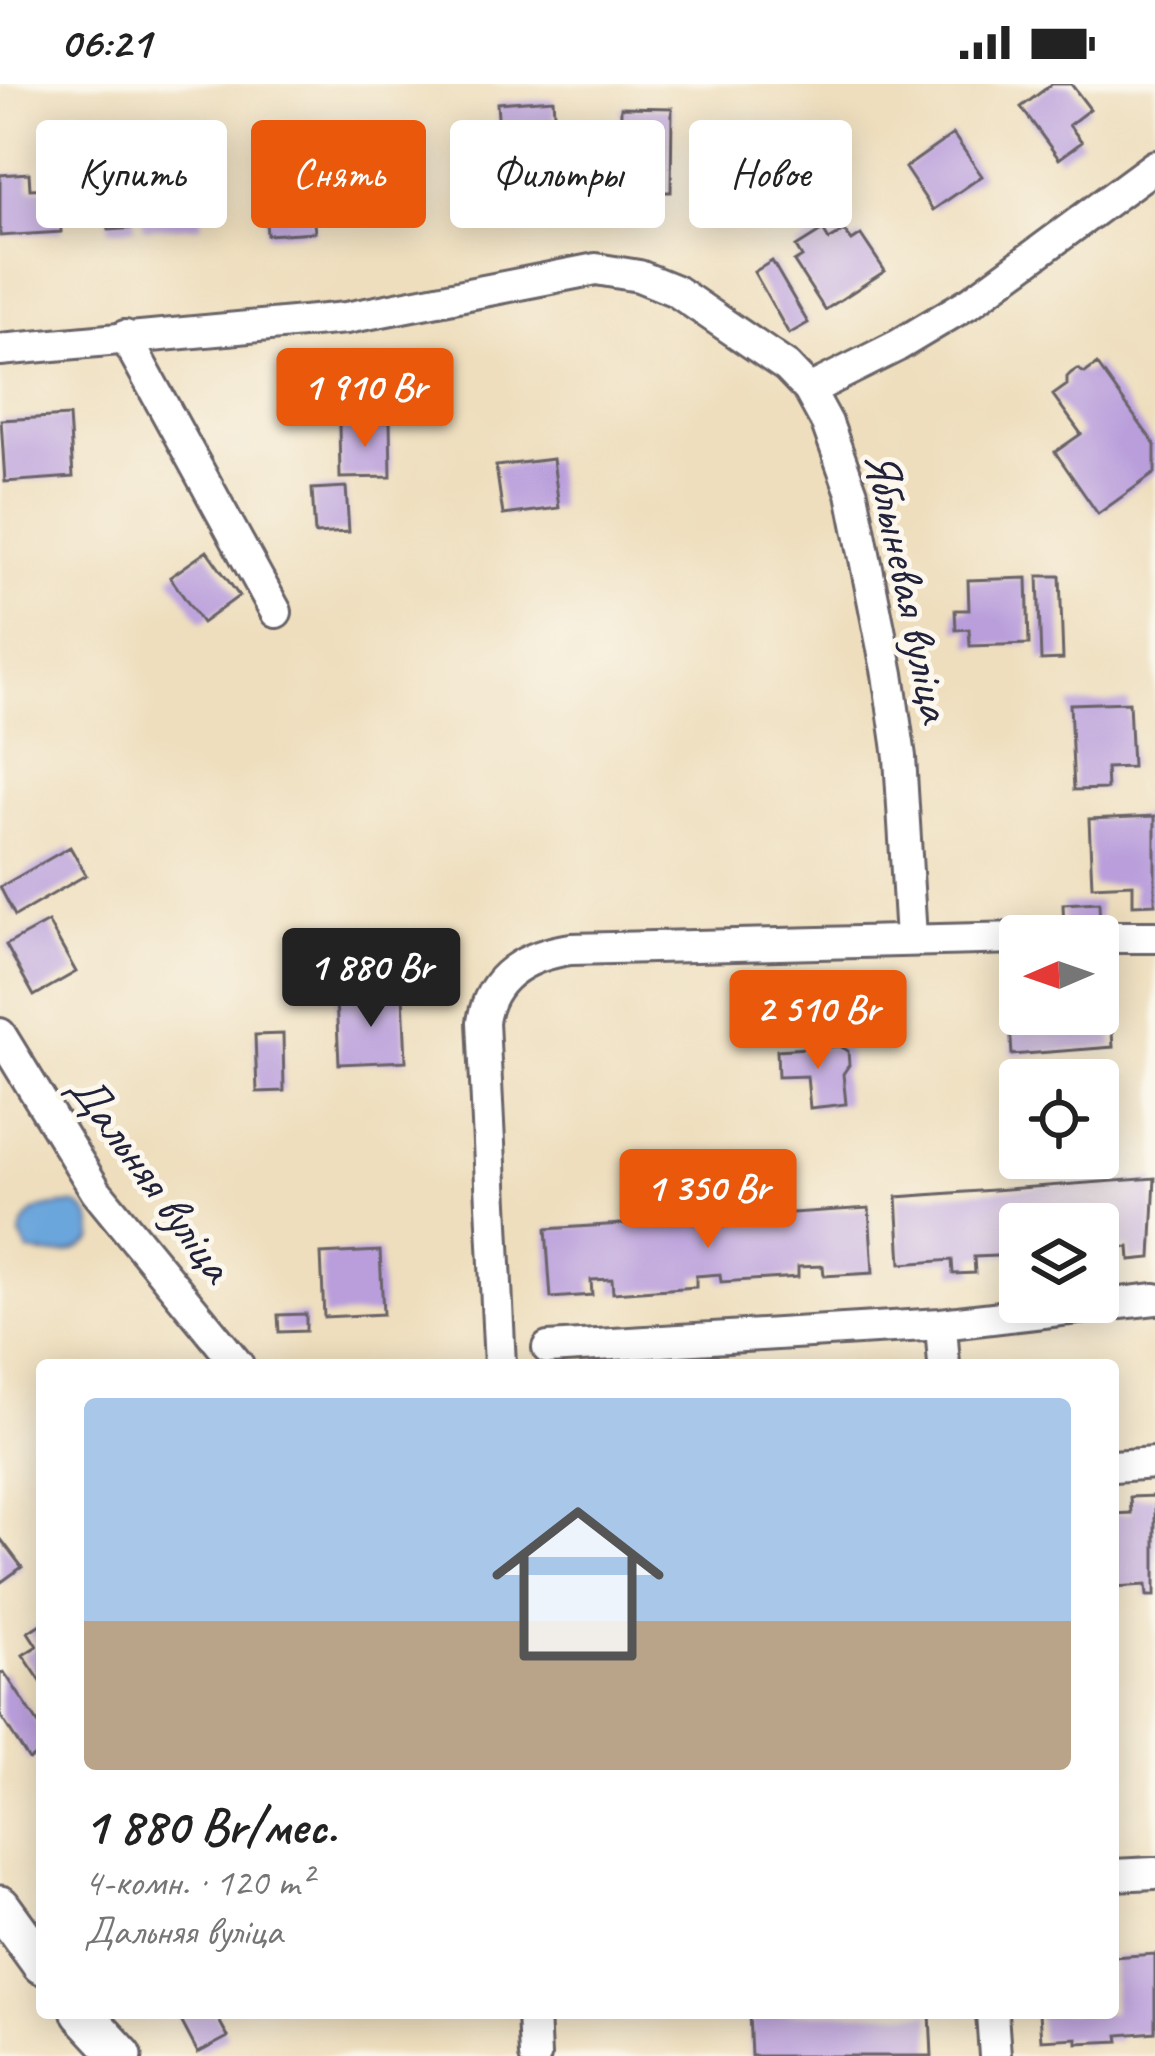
<!DOCTYPE html>
<html lang="ru">
<head>
<meta charset="utf-8">
<style>
	:root { --surface:#fff; --page:#f6f6f6; --text:#222; --muted:#767676; --accent:#ea580c }
	body { margin:0; font-family:Caveat,sans-serif; background:var(--page); color:var(--text); height:100vh; display:flex; flex-direction:column; font-size:45px; white-space:nowrap }
	* { box-sizing:border-box; margin:0 }
	p { font-size:39px; color:var(--muted) }
	.icon { flex:none; width:66px; height:66px; fill:none; stroke:currentColor; stroke-width:2; stroke-linecap:round; stroke-linejoin:round }
	.map { position:relative; flex:1; overflow:hidden }
	.sheet { position:absolute; left:36px; top:1275px; width:1083px; height:660px; display:flex; flex-direction:column; background:var(--surface); border-radius:12px; box-shadow:0 6px 30px #0003 }
	.sheet>* { flex:none }
	.top-card { position:absolute; left:36px; top:36px; width:1083px; height:108px; display:flex; gap:24px }
	.needle { width:78px; rotate:268deg }
	.tools { position:absolute; left:999px; top:831px; display:grid; gap:24px }
	.tools a { display:grid; place-items:center; width:120px; height:120px; border-radius:12px; background:var(--surface); box-shadow:0 6px 30px #0003; font-size:60px }
	.price { position:absolute; translate:-50% -102px; padding:0 27px; border-radius:12px; background:var(--accent); color:#fff; font-size:39px; line-height:78px; filter:drop-shadow(0 3px 6px #0008) }
	.price::after { content:''; position:absolute; left:50%; top:72px; width:36px; height:27px; margin-left:-18px; background:inherit; clip-path:polygon(0 0,100% 0,50% 100%) }
	.price.current { background:#222; color:#fff }
	ul { padding:0; list-style:none }
	li { display:grid; align-content:center; gap:24px; height:636px; padding:0 48px }
	li span { display:grid; place-items:center; height:372px; border-radius:12px; color:#555 }
	li>.icon { margin-inline-start:auto }
	span .icon { width:216px; height:216px; fill:#fffc; stroke-width:1 }
	li b { font-size:51px }
	.chip { padding:0 42px; border-radius:12px; background:var(--surface); box-shadow:0 6px 30px #0003; font-size:42px; line-height:108px }
	.chip.current { background:var(--accent); color:#fff }
	.status { display:flex; justify-content:space-between; align-items:center; height:84px; padding:0 60px; background:var(--surface); direction:ltr }
	.status svg { height:33px; fill:currentColor }
	.map>svg:first-child { display:block }
	.water { fill:#6ba5db; stroke:#46648b; stroke-width:3 }
	.building { fill:#b99edb }
	.lines { fill:none; stroke-linecap:round; stroke-linejoin:round }
	.minor-casing { stroke:#696468; stroke-width:36 }
	.major-casing { stroke:#696468; stroke-width:45 }
	.minor { stroke:#fff; stroke-width:30 }
	.major { stroke:#fff; stroke-width:39 }
	.labels { text-anchor:middle; stroke-width:10; stroke-linejoin:round; paint-order:stroke }
	.street-label { font-size:48px; fill:#22223b; stroke:#fbf7ec }
</style>
</head>
<body>
<div class="status"><b>06:21</b><svg viewBox="0 0 49 12"><path d="M0 12V9h3v3zM5 12V6h3v6zM10 12V3h3v9zM15 12V0h3v12zM26 1h20v11H26zM47 4h2v5h-2z"/></svg></div>
<div class="map">
<svg width="1155" height="1972" viewBox="0 0 1155 1972">
	<rect width="100%" height="100%" fill="#fbf7ec"/>
	<filter id="ink" filterUnits="userSpaceOnUse"><feTurbulence type="fractalNoise" baseFrequency=".00833" numOctaves="2"/><feDisplacementMap in="SourceGraphic" scale="24" xChannelSelector="R" yChannelSelector="G"/><feConvolveMatrix kernelMatrix="1 2 1 2 8 2 1 2 1" color-interpolation-filters="sRGB"/></filter>
	<filter id="wash" filterUnits="userSpaceOnUse"><feTurbulence type="fractalNoise" baseFrequency=".004" numOctaves="4" result="noise"/><feDisplacementMap in="SourceGraphic" scale="48" xChannelSelector="R" yChannelSelector="G"/><feGaussianBlur stdDeviation="2.7" result="paint"/><feColorMatrix in="noise" values="0 0 0 0 0 0 0 0 0 0 0 0 0 0 0 0 0 1.4 0 .05"/><feComposite in="paint" operator="in"/></filter>
	<g filter="url(#wash)">
		<rect width="100%" height="100%" fill="#eedebd"/>
		<path class="water" d="M 75,1120 C 91,1128 93,1138 93,1155 C 76,1172 52,1173 29,1168 L 20,1151 C 27,1121 48,1122 75,1120 Z"/>
		<g id="blocks">
			<path class="building" d="M 1052,0 L 1071,0 L 1090,25 L 1069,41 L 1082,58 L 1059,75 L 1021,23 Z
				M 553,15 L 558,85 L 502,89 L 497,19 Z
				M 621,23 L 672,24 L 671,108 L 620,108 Z
				M 306,49 L 307,70 L 381,64 L 386,125 L 313,130 L 315,148 L 267,151 L 260,52 Z
				M 953,50 L 982,92 L 933,126 L 905,84 Z
				M 29,89 L 30,105 L 59,104 L 61,148 L 0,152 L 0,91 Z
				M 199,92 L 202,142 L 143,145 L 140,96 Z
				M 131,94 L 135,144 L 109,146 L 106,95 Z
				M 823,146 L 829,156 L 844,147 L 852,157 L 861,151 L 885,187 L 825,226 L 794,178 L 802,173 L 796,163 Z
				M 772,177 L 808,239 L 789,250 L 754,188 Z
				M 1097,280 L 1155,361 L 1155,389 L 1098,430 L 1055,368 L 1081,350 L 1053,311 L 1067,301 L 1067,293 L 1071,289 L 1077,285 L 1085,289 Z
				M 69,332 L 73,393 L 5,398 L 1,336 Z
				M 390,338 L 391,393 L 340,394 L 339,339 Z
				M 553,375 L 559,424 L 503,431 L 496,382 Z
				M 346,403 L 349,448 L 315,450 L 312,405 Z
				M 207,467 L 239,512 L 202,539 L 170,493 Z
				M 1038,492 L 1060,492 L 1063,575 L 1041,576 Z
				M 1027,494 L 1029,560 L 970,562 L 969,545 L 956,546 L 955,526 L 969,526 L 968,496 Z
				M 1129,618 L 1132,683 L 1106,684 L 1107,705 L 1074,706 L 1070,620 Z
				M 1155,732 L 1155,820 L 1133,821 L 1133,800 L 1092,802 L 1089,735 Z
				M 70,763 L 86,791 L 15,832 L 0,803 Z
				M 1099,818 L 1100,845 L 1064,846 L 1063,820 Z
				M 48,838 L 76,888 L 34,912 L 6,861 Z
				M 1098,903 L 1109,903 L 1113,963 L 1012,971 L 1008,910 L 1020,909 L 1020,930 L 1098,930 Z
				M 403,911 L 406,977 L 339,980 L 336,914 Z
				M 283,950 L 284,1007 L 257,1008 L 255,951 Z
				M 840,962 L 848,967 L 849,981 L 843,990 L 846,1020 L 810,1024 L 807,992 L 778,993 L 777,966 Z
				M 1155,1094 L 1151,1174 L 1130,1176 L 1129,1163 L 1098,1165 L 1098,1140 L 1020,1140 L 1020,1171 L 974,1173 L 975,1189 L 953,1190 L 952,1176 L 901,1180 L 897,1113 Z
				M 869,1124 L 873,1189 L 824,1192 L 823,1182 L 798,1183 L 798,1193 L 721,1198 L 720,1190 L 696,1192 L 696,1203 L 613,1209 L 612,1195 L 591,1196 L 592,1211 L 551,1214 L 546,1145 Z
				M 380,1167 L 383,1230 L 324,1233 L 321,1170 Z
				M 306,1230 L 306,1247 L 279,1248 L 278,1231 Z
				M 1155,1412 L 1155,1512 L 1147,1512 L 1146,1501 L 1113,1503 L 1113,1430 L 1131,1429 L 1130,1413 Z
				M 0,1454 L 22,1483 L 0,1499 Z
				M 42,1539 L 42,1599 L 23,1571 L 37,1562 L 28,1548 Z
				M 4,1588 L 42,1645 L 42,1667 L 29,1676 L 0,1631 L 0,1590 Z
				M 1155,1870 L 1155,1948 L 1118,1951 L 1119,1957 L 1077,1959 L 1077,1954 L 1041,1956 L 1039,1929 L 1113,1929 L 1113,1873 Z
				M 177,1929 L 215,1929 L 228,1953 L 198,1969 Z
				M 749,1929 L 930,1929 L 932,1972 L 751,1972 Z"/>
		</g>
	</g>
	<g filter="url(#ink)">
		<use href="#blocks" fill-opacity="0" stroke="#696468" stroke-width="3"/>
		<g class="lines">
			<g class="minor-casing">
				<path id="minor" d="M 125,252 L 276,528
					M 0,266 L 346,234 L 596,185 L 639,192 L 676,207 L 787,283 L 809,306 L 827,339 L 852,409 L 888,590 L 900,673 L 911,854
					M 809,306 L 897,262 L 972,217 L 1155,82
					M 1098,853 L 1155,853
					M 0,950 L 96,1107 L 238,1281
					M 941,1240 L 944,1281
					M 548,1264 L 941,1240 L 1155,1215
					M 500,1281 L 483,938 C 490,891 528,871 571,865 L 1020,854
					M 1113,1382 L 1155,1379
					M 1113,1791 L 1155,1789
					M 533,1929 L 535,1972
					M 992,1929 L 995,1972"/>
			</g>
			<g class="major-casing">
				<path id="major" d="M 0,1822 L 42,1880
					M 82,1929 L 122,1972"/>
			</g>
			<use href="#minor" class="minor"/>
			<use href="#major" class="major"/>
		</g>
	</g>
	<g class="labels">
		<g class="street-label">
			<text transform="translate(910 502) rotate(78)" y="17">Яблыневая вуліца</text>
			<text transform="translate(152 1092) rotate(54)" y="17">Дальняя вуліца</text>
		</g>
	</g>
</svg>
<div class="tools">
<a><svg class="needle" viewBox="-14 -14 28 28"><path d="M0-13l5 13h-10z" fill="#e53935"/><path d="M0 13l5-13h-10z" fill="#767676"/></svg></a>
<a><svg class="icon" aria-label="locate" viewBox="0 0 24 24"><circle cx="12" cy="12" r="6"/><path d="M12 2v4M12 18v4M2 12h4M18 12h4"/></svg></a>
<a><svg class="icon" aria-label="layers" viewBox="0 0 24 24"><path d="M12 4l9 5-9 5-9-5zM3 14l9 5 9-5"/></svg></a>
</div>
<b class="price" style="left:365px;top:366px">1 910 Br</b>
<b class="price current" style="left:371px;top:946px">1 880 Br</b>
<b class="price" style="left:818px;top:988px">2 510 Br</b>
<b class="price" style="left:708px;top:1167px">1 350 Br</b>
<div class="top-card">
<a class="chip">Купить</a>
<a class="chip current">Снять</a>
<a class="chip">Фильтры</a>
<a class="chip">Новое</a>
</div>
<section class="sheet">
<ul>
<li><span style="background:linear-gradient(#a9c7e8 60%,#b9a48a 0)"><svg class="icon" aria-label="home" viewBox="0 0 24 24"><path d="M3 11l9-7 9 7M6 9v11h12V9"/></svg></span><div><b>1 880 Br/мес.</b><p>4-комн. · 120 m²</p><p>Дальняя вуліца</p></div></li>
</ul>
</section>
</div>
</body>
</html>
